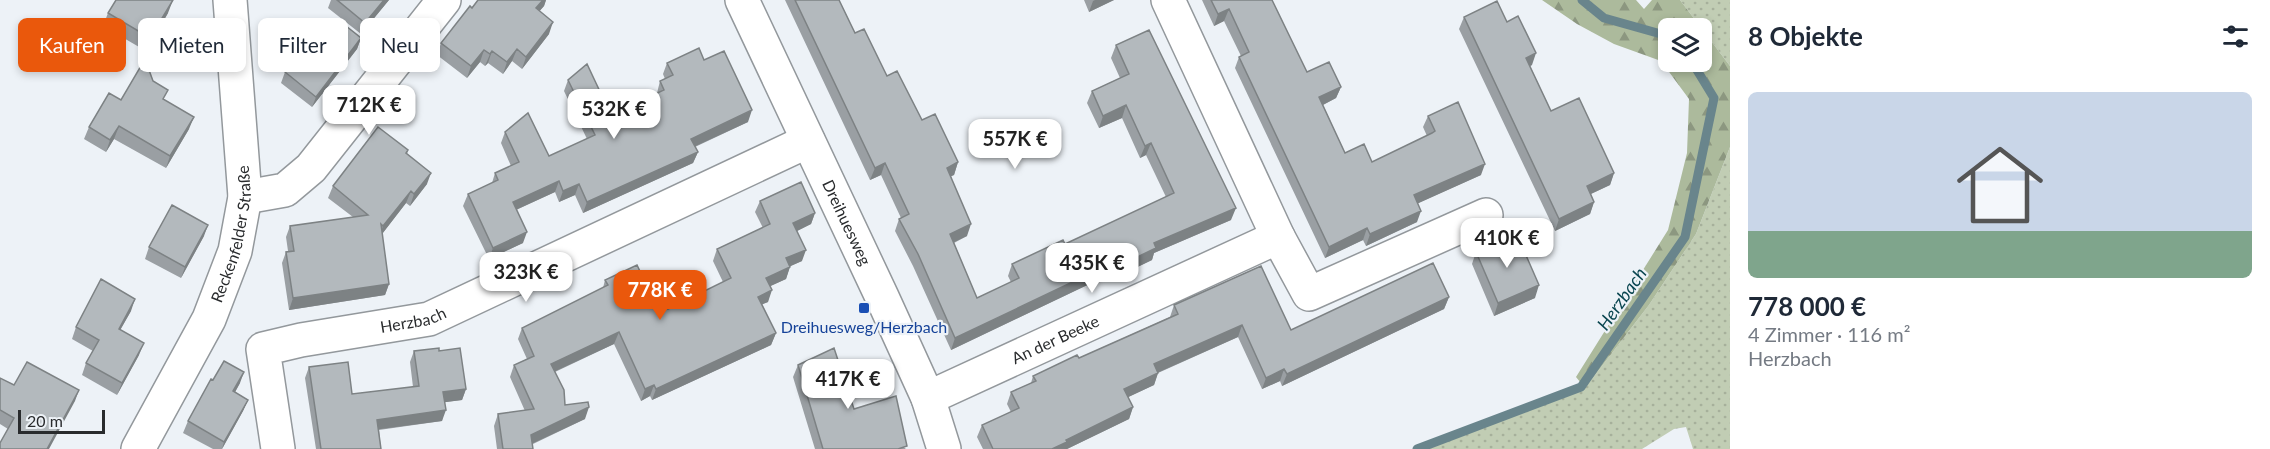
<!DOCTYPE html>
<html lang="de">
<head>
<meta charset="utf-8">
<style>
	:root { --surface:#fff; --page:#f2f2f3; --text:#1f2937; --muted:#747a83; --line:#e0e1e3; --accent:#ea580c }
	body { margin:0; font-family:Lato,sans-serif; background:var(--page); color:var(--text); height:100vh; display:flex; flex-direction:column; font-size:22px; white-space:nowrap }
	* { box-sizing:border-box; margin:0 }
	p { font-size:20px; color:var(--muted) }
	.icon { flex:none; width:33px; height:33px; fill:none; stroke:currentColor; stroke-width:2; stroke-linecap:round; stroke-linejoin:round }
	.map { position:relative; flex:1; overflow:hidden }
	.drawer { display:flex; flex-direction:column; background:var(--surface); width:540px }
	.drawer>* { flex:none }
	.top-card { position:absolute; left:18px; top:18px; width:570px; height:54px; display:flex; gap:12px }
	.controls { position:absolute; left:1658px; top:18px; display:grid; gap:12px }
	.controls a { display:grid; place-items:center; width:54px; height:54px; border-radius:9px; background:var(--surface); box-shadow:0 3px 9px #0003; font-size:30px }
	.scale { position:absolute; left:18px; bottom:15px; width:87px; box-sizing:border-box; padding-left:6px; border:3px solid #292b2d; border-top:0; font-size:16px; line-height:21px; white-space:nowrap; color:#292b2d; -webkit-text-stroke:4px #edf2f7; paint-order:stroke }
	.price { position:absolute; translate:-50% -51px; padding:0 14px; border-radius:12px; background:#fff; color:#222; font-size:20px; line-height:39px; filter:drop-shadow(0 2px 3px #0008) }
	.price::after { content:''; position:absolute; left:50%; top:36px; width:18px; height:14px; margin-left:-9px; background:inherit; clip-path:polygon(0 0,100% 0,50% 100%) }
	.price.on { background:var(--accent); color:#fff }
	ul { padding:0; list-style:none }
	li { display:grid; align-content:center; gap:12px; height:318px; padding:0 18px }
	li+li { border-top:2px solid var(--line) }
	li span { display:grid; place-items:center; height:186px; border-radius:9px; color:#555 }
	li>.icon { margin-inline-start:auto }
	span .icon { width:108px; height:108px; fill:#fffc; stroke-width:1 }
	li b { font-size:26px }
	h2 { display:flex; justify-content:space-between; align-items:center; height:72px; padding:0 18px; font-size:26px }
	.tag { padding:0 21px; border-radius:9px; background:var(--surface); box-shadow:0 3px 9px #0003; font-size:21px; line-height:54px }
	.tag.on { background:var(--accent); color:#fff }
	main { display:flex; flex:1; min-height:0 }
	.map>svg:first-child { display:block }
	.grass { fill:url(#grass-dots) }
	.forest { fill:url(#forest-firs); fill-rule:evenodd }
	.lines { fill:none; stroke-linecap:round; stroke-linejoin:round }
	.stream { stroke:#69858c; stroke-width:9 }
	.minor-casing { stroke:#93989c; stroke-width:36 }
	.tertiary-casing { stroke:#93989c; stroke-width:36 }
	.minor { stroke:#fff; stroke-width:33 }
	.tertiary { stroke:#fff; stroke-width:33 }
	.wall { fill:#9a9fa3 }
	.shaded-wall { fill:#7d8284 }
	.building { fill:#b3b9bd; stroke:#7d8284; stroke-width:1.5 }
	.transit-dot { fill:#1a4fb4; stroke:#edf2f7; stroke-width:2 }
	.labels { text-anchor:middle; stroke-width:4.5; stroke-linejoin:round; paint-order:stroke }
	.street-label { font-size:16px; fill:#292b2d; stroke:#edf2f7 }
	.transit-label { font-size:16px; fill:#164399; stroke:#edf2f7 }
	.water-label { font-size:18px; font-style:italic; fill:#0a4650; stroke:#edf2f7 }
</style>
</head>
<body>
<main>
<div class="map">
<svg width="1730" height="449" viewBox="0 0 1730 449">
	<defs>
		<pattern id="grass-dots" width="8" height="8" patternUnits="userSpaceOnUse" patternTransform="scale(1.5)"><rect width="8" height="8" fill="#c1cdb4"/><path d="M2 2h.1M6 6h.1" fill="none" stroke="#a6b09b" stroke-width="1.8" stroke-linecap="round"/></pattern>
		<pattern id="forest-firs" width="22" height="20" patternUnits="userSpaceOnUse" patternTransform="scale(1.5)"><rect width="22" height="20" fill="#acba9c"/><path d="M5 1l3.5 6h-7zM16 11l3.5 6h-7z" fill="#8c9780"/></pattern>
	</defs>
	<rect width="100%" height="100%" fill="#edf2f7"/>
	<path class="grass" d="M 1680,0 L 1730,0 L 1730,66 Z
		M 1730,147 L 1730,449 L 1693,449 L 1686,427 L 1674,429 L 1642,449 L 1425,449 L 1585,388 L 1649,305 L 1696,234 Z"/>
	<path class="forest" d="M 1542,0 L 1636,0 L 1644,9 L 1652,0 L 1680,0 L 1730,66 L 1730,147 L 1696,234 L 1649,305 L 1585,388 L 1576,377 L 1668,230 L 1687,153 L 1689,99 L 1661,61 L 1614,44 L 1577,24 ZM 1668,28 L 1701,28 L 1701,62 L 1668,62 Z"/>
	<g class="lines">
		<path class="stream" d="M 1582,0 L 1604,18 L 1668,36
			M 1417,449 L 1581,387 L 1685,237 L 1714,98 L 1692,62"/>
		<g class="minor-casing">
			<g id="minor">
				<path id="s1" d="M 742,0 L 882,297 L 928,398 L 944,449"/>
				<path d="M 1168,0 L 1278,237 L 1309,294 L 1486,215"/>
				<path d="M 245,197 L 285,190 L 311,168 L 444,0"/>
				<path id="s2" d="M 928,398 L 1278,237"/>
				<path id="s3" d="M 278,449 L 263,349 L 301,340 L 429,319 L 808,141"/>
			</g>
		</g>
		<g class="tertiary-casing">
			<g id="tertiary">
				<path id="s4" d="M 138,449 L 209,319 L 235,251 L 245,197 L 230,0"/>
			</g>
		</g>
		<use href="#minor" class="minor"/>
		<use href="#tertiary" class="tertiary"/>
	</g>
	<path class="wall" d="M 331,0 L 389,0 L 361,34 L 328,8 Z
		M 478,0 L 546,0 L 544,6 L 539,11 L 549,34 L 522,69 L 512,61 L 503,74 L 488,63 L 485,66 L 480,62 L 467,78 L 437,55 L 441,43 Z
		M 785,0 L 839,0 L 855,33 L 887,76 L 922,120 L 958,162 L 954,175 L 951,176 L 967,236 L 954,243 L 977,298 L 1011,282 L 1008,276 L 1012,264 L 1065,244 L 1166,197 L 1146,155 L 1140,158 L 1122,118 L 1099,128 L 1087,103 L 1092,91 L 1120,78 L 1111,58 L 1116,45 L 1231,220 L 1154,253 L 1152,260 L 1125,273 L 1123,268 L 951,350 L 913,266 L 895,231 L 899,219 L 901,218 L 881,175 L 870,180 Z
		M 1084,0 L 1114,0 L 1089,12 Z
		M 1202,0 L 1272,0 L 1307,72 L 1341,87 L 1336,98 L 1323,105 L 1345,153 L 1372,162 L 1427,136 L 1423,127 L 1428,116 L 1481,175 L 1418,203 L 1417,222 L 1366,246 L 1363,240 L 1325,258 L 1235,68 L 1239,57 L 1241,56 L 1224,21 L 1214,26 Z
		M 108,13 L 168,13 L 146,51 L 103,26 Z
		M 1464,17 L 1532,65 L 1530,66 L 1551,111 L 1614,173 L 1610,185 L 1591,194 L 1594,202 L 1590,214 L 1555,231 L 1459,29 Z
		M 361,38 L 357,49 L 312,107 L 281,83 L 285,72 L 322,46 Z
		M 704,60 L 748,122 L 695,147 L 698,152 L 693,163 L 583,213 L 575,195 L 559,202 L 555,192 L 516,210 L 523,243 L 489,259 L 463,206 L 468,194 L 492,183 L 495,173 L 511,166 L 501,143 L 505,132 L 549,156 L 587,139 L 564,91 L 568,80 L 611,115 L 657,93 L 660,81 L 665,79 L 663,74 L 667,63 Z
		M 153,81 L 164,100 L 189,129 L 166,168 L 114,139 L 106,152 L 84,139 L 89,127 L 121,100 Z
		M 408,150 L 407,154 L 427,184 L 410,206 L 406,203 L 382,234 L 389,284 L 385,295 L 289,310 L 282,263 L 286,252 L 288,251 L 286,237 L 290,226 L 353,217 L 328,198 L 333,186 Z
		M 760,201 L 815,213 L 811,224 L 797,231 L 802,261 L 790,266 L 786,279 L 770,286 L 768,302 L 762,304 L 776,333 L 771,345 L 652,400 L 650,396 L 641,401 L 614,344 L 555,372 L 565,405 L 585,419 L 533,444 L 533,449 L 497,449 L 494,426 L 498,414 L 525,411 L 510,377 L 514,365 L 527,359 L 518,339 L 522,328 L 603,288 L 605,280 L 645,282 L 668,309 L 723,282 L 713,261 L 717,249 L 763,228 L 755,212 Z
		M 204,236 L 181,278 L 145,259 L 149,247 Z
		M 1476,252 L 1535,298 L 1494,316 L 1472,264 Z
		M 1449,297 L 1444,309 L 1282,386 L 1280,381 L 1262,389 L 1238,337 L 1158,373 L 1154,385 L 1128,397 L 1133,407 L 1129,419 L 1067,449 L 983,449 L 977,437 L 982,425 L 1011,412 L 1007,404 L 1011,392 L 1031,383 L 1033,376 L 1079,358 L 1170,317 L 1174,305 L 1291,330 Z
		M 131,311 L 120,330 L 139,355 L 117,395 L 82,375 L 86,363 L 93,351 L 72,339 L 76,327 Z
		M 414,351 L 439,351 L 466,389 L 462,400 L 445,402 L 442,421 L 379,430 L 381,449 L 316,449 L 305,378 L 309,367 L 352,394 L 413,387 L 410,362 Z
		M 798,365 L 854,409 L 906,449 L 815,449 L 793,377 Z
		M 0,378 L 14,385 L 75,401 L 8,429 L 0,424 Z
		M 213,380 L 240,383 L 235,392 L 248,400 L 243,411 L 222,449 L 213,449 L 183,433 L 188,421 Z"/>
	<path class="shaded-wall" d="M 173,0 L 168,13 L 146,51 L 150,38 Z
		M 384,0 L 389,0 L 361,34 L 365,23 Z
		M 543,0 L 546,0 L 544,6 L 532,20 L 536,8 Z
		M 1095,0 L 1114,0 L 1089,12 L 1093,1 Z
		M 1229,9 L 1224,21 L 1214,26 L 1218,14 Z
		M 553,22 L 549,34 L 522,69 L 526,57 Z
		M 361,38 L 357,49 L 312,107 L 316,97 Z
		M 517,49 L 512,61 L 503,74 L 507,62 Z
		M 484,50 L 480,62 L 467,78 L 471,66 Z
		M 492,51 L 488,63 L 485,66 L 490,54 Z
		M 1536,53 L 1532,65 L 1521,70 L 1526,58 Z
		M 1341,87 L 1336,98 L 1315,109 L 1319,97 Z
		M 1126,105 L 1122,118 L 1099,128 L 1103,116 Z
		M 752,110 L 748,122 L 687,150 L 691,139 Z
		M 194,117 L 189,129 L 166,168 L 170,156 Z
		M 119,126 L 114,139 L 106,152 L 110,140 Z
		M 1151,143 L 1146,155 L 1140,158 L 1145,146 Z
		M 698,152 L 693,163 L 583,213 L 587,202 Z
		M 958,162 L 954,175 L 942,180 L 947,168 Z
		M 885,163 L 881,175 L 870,180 L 875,168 Z
		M 1485,164 L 1481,175 L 1410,207 L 1414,195 Z
		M 431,173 L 427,184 L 410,206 L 414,194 Z
		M 1614,173 L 1610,185 L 1582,198 L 1587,186 Z
		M 559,181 L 555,192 L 509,213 L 513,202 Z
		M 579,184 L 575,195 L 559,202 L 563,191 Z
		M 411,191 L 406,203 L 379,238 L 383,226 Z
		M 1594,202 L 1590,214 L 1555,231 L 1559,219 Z
		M 1236,208 L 1231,220 L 1154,253 L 1152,260 L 1125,273 L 1129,261 L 1154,243 Z
		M 1421,211 L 1417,222 L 1366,246 L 1370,234 Z
		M 815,213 L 811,224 L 789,235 L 793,223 Z
		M 971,224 L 967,236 L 946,246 L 950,234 Z
		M 208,225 L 204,236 L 181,278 L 185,267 Z
		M 1367,228 L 1363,240 L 1325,258 L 1329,247 Z
		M 527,232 L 523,243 L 489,259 L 493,248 Z
		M 806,250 L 802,261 L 782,270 L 786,258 Z
		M 1127,256 L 1123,268 L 951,350 L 955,338 Z
		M 790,267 L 786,279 L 762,290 L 766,278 Z
		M 389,284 L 385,295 L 289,310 L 293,298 Z
		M 1539,285 L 1535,298 L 1494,316 L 1498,303 Z
		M 772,290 L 768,302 L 754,308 L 758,297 Z
		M 1449,297 L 1444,309 L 1282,386 L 1287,374 Z
		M 135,299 L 131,311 L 114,341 L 119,329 Z
		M 1242,325 L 1238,337 L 1150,376 L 1154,364 Z
		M 619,332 L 614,344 L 547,375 L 551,364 Z
		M 776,333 L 771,345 L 652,400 L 656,389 Z
		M 144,343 L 139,355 L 117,395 L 122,383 Z
		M 1284,369 L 1280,381 L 1262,389 L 1266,378 Z
		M 244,372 L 240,383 L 229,403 L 233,391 Z
		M 1158,373 L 1154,385 L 1120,401 L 1124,389 Z
		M 654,385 L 650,396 L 641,401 L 645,389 Z
		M 466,389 L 462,400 L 439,403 L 443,392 Z
		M 79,390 L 75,401 L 49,449 L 47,449 Z
		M 248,400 L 243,411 L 222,449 L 224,442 Z
		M 589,407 L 585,419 L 527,446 L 531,435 Z
		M 1133,407 L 1129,419 L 1067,449 L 1052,449 L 1066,440 Z
		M 446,410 L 442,421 L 373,430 L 377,420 Z"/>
	<path class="building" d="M 116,0 L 173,0 L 150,38 L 108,13 Z
		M 337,0 L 384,0 L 365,23 Z
		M 478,0 L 543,0 L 536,8 L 553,22 L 526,57 L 517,49 L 507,62 L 492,51 L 490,54 L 484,50 L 471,66 L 441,43 L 470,6 L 472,8 Z
		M 795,0 L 839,0 L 855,33 L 864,29 L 887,76 L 897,71 L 922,120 L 935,114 L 958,162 L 947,168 L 971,224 L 950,234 L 977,298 L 1019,278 L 1012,264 L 1063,240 L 1065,244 L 1174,193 L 1151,143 L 1145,146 L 1126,105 L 1103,116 L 1092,91 L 1129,74 L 1116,45 L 1149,30 L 1236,208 L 1154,243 L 1156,248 L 1129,261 L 1127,256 L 955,338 L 918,254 L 899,219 L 909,214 L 885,163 L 875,168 Z
		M 1211,0 L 1272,0 L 1307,72 L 1329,62 L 1341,87 L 1319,97 L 1345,153 L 1364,144 L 1372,162 L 1432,133 L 1435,131 L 1428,116 L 1458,102 L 1485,164 L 1414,195 L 1421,211 L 1370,234 L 1367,228 L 1329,247 L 1239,57 L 1249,52 L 1229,9 L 1218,14 Z
		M 1497,1 L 1507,22 L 1518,16 L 1536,53 L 1526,58 L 1551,111 L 1579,98 L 1614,173 L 1587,186 L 1594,202 L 1559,219 L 1464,17 Z
		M 341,22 L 361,38 L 316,97 L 285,72 L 312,38 L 322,46 Z
		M 699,48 L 704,60 L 724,51 L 752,110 L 691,139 L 698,152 L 587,202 L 579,184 L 563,191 L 559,181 L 513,202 L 527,232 L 493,248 L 468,194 L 498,180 L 495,173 L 519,162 L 505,132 L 528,113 L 549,156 L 595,135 L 568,80 L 587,64 L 611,115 L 664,90 L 660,81 L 673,75 L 667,63 Z
		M 145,59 L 153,81 L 168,90 L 163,99 L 194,117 L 170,156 L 119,126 L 110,140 L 89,127 L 109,93 L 121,100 Z
		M 378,127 L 408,150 L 406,153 L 431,173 L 414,194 L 411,191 L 383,226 L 381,224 L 389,284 L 293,298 L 286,252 L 294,251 L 290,226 L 368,215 L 333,186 Z
		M 801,182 L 815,213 L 793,223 L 806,250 L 786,258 L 790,267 L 766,278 L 772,290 L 758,297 L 776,333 L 656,389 L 654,385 L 645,389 L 619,332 L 551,364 L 564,390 L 565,405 L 588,402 L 589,407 L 531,435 L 533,449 L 503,449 L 498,414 L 534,409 L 514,365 L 534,356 L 522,328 L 608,285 L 605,280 L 637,265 L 645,282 L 653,278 L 668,309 L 731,278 L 717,249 L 770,224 L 760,201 Z
		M 172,205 L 208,225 L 185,267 L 149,247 Z
		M 1518,237 L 1539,285 L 1498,303 L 1476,252 L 1507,238 Z
		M 1433,263 L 1449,297 L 1287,374 L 1284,369 L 1266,378 L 1242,325 L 1154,364 L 1158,373 L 1124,389 L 1133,407 L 1066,440 L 1067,442 L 1052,449 L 993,449 L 982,425 L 1019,408 L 1011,392 L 1036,381 L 1033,376 L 1077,355 L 1079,358 L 1178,314 L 1174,305 L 1261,266 L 1291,330 Z
		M 101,279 L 135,299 L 119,329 L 144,343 L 122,383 L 86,363 L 99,340 L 76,327 Z
		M 439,348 L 439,351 L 460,348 L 466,389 L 443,392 L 446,410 L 377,420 L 381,449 L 321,449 L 309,367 L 348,362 L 352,394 L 419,386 L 414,351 Z
		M 834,348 L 854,409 L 896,396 L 907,446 L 898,449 L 823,449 L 798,365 Z
		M 224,361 L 244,372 L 233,391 L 248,400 L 224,442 L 188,421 L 211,379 L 213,380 Z
		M 27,362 L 79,390 L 47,449 L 0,449 L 0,443 L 14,418 L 0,410 L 0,378 L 14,385 Z"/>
	<rect class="transit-dot" x="858" y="302" width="12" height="12" rx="3"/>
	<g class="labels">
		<g class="street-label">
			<text dy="6" stroke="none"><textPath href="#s1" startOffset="246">Dreihuesweg</textPath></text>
			<text dy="6" stroke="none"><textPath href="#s4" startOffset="237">Reckenfelder Straße</textPath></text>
			<text dy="6" stroke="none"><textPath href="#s3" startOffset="254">Herzbach</textPath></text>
			<text dy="6" stroke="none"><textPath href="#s2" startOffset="140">An der Beeke</textPath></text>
		</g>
		<g class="transit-label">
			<text x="864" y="333">Dreihuesweg/Herzbach</text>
		</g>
		<g class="water-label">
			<text transform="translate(1622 299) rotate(-55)" y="6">Herzbach</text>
		</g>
	</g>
</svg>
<div class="controls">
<a><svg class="icon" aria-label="layers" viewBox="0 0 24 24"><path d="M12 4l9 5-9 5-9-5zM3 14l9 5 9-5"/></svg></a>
</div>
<div class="scale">20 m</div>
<b class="price" style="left:369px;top:136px">712K €</b>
<b class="price" style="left:614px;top:140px">532K €</b>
<b class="price" style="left:1015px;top:170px">557K €</b>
<b class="price" style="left:1507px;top:269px">410K €</b>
<b class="price" style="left:1092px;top:294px">435K €</b>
<b class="price" style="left:526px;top:303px">323K €</b>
<b class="price on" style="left:660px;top:321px">778K €</b>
<b class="price" style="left:848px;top:410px">417K €</b>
<div class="top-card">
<a class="tag on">Kaufen</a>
<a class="tag">Mieten</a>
<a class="tag">Filter</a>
<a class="tag">Neu</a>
</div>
</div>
<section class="drawer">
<h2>8 Objekte<svg class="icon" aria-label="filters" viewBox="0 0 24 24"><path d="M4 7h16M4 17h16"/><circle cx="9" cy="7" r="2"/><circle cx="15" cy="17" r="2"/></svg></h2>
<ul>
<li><span style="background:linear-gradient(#c9d6e8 75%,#7fa58c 0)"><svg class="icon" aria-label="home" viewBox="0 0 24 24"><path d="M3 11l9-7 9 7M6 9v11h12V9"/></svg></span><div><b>778 000 €</b><p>4 Zimmer · 116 m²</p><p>Herzbach</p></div></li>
</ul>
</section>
</main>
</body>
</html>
